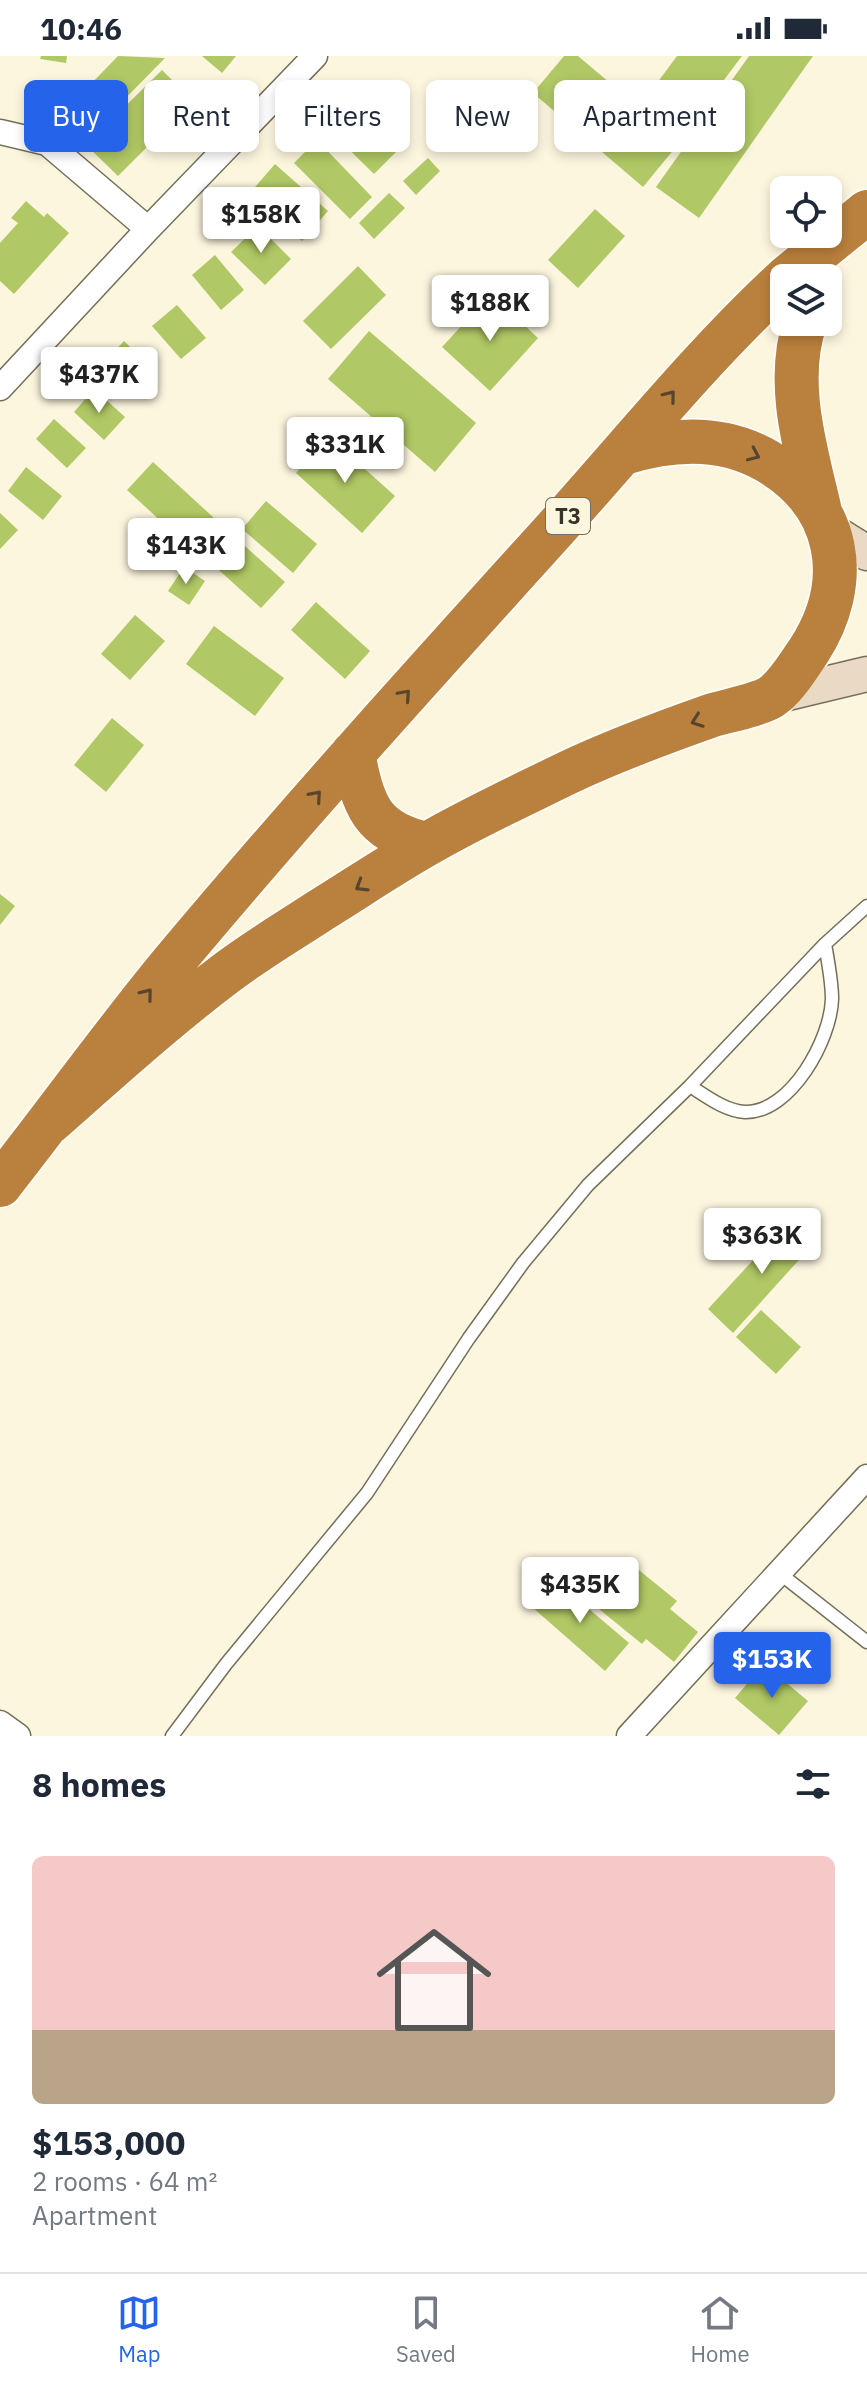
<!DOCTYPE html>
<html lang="en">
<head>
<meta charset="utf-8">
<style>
	:root { --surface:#fff; --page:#f2f2f3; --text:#1f2937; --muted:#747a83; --line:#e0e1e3; --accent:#2563eb }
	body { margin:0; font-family:"IBM Plex Sans",sans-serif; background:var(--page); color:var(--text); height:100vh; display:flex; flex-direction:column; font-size:30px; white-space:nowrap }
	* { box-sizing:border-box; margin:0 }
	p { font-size:26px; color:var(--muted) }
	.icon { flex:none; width:44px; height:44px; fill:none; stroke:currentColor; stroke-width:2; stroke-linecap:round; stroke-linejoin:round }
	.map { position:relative; height:1680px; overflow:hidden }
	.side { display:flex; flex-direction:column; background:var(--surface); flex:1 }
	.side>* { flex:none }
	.guide { position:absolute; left:24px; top:24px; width:820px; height:72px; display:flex; gap:16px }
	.tools { position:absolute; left:770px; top:120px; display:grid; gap:16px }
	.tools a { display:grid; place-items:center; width:72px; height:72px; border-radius:12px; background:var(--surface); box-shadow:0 4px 12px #0003; font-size:40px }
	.price { position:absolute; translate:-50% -68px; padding:0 18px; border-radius:8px; background:#fff; color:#222; font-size:26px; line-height:52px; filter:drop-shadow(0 2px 4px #0008) }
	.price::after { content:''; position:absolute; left:50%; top:48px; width:24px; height:18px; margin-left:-12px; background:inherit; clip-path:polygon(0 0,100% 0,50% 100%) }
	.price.active { background:var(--accent); color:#fff }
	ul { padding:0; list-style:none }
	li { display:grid; align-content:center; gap:16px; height:424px; padding:0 32px }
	li span { display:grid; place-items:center; height:248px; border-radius:12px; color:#555 }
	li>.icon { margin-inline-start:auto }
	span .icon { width:144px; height:144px; fill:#fffc; stroke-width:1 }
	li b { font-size:34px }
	h2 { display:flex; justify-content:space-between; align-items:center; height:96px; padding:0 32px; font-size:34px }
	.pill { padding:0 28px; border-radius:12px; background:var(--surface); box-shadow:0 4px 12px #0003; font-size:28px; line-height:72px }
	.pill.active { background:var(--accent); color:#fff }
	.status { display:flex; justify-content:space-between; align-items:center; height:56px; padding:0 40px; background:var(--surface); direction:ltr }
	.status svg { height:22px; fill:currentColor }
	.tab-bar { display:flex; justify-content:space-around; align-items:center; height:112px; border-top:2px solid var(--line); background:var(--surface); font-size:22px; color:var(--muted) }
	.tab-bar a { display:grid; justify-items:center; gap:4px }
	.tab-bar .active { color:var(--accent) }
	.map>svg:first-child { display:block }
	.building { fill:#b0c865 }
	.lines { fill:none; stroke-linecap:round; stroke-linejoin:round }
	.lane-casing { stroke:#746f5a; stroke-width:15 }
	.street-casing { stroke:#746f5a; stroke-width:27 }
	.secondary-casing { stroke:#746f5a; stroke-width:37 }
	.highway-casing { stroke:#fff; stroke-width:47 }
	.lane { stroke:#fff; stroke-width:12 }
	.street { stroke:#fff; stroke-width:24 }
	.secondary { stroke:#ead9c5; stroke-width:34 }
	.highway { stroke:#ba803d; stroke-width:44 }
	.oneway { stroke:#57462f }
	.labels { text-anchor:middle; stroke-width:6; stroke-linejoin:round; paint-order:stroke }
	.shield { fill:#fdf6df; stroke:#726e60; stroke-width:2 }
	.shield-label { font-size:22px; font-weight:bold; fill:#36332a }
</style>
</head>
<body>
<div class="status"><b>10:46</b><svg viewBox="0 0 49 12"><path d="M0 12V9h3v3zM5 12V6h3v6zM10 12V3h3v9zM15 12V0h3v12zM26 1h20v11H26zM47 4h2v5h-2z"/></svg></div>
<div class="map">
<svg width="867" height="1680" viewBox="0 0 867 1680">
	<rect width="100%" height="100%" fill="#fdf6df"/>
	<path class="building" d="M 41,0 L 67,0 L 66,7 L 40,3 Z
		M 118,0 L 165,2 L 111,57 L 86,33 Z
		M 202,0 L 236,0 L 222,17 Z
		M 564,0 L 578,0 L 680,86 L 643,131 L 533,37 Z
		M 677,0 L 742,0 L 684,77 L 643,46 Z
		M 749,0 L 813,0 L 699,162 L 656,131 Z
		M 162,14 L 193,45 L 118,120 L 86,89 Z
		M 354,29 L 409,83 L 374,118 L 319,64 Z
		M 317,84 L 372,141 L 350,163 L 294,107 Z
		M 428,102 L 440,115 L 416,139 L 403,125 Z
		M 275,108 L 328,155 L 302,185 L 249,138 Z
		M 389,137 L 405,152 L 374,183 L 359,167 Z
		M 26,145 L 44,161 L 47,157 L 69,177 L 14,238 L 0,225 L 0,187 L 18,167 L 11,162 Z
		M 595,153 L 625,180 L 578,232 L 548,204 Z
		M 258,170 L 291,203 L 265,229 L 231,196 Z
		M 215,199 L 244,234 L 221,254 L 192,219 Z
		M 358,210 L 386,239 L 331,293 L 303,265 Z
		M 491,238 L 538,282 L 490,335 L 442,291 Z
		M 177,249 L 206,282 L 181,303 L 152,270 Z
		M 369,275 L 476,367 L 435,416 L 328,323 Z
		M 124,285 L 154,314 L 129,340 L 99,312 Z
		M 94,333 L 125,361 L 104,384 L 74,356 Z
		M 54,363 L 86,392 L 67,412 L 36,383 Z
		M 328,380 L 395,440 L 362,477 L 296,417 Z
		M 153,406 L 214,462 L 188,490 L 127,434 Z
		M 26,411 L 62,440 L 43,464 L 8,435 Z
		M 266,445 L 317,488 L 293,517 L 242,473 Z
		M 0,457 L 18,474 L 0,493 Z
		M 226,473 L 285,526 L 261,552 L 202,499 Z
		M 184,511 L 205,525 L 189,549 L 168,535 Z
		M 316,546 L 370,595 L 345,623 L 291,574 Z
		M 135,559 L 165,585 L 130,624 L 101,598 Z
		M 214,570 L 284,622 L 255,660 L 186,608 Z
		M 112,662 L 144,689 L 106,736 L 74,709 Z
		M 0,838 L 15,850 L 0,869 Z
		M 791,1163 L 816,1185 L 733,1277 L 708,1253 Z
		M 761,1254 L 801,1291 L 776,1318 L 736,1281 Z
		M 629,1506 L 677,1545 L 670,1553 L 698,1576 L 674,1606 L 646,1583 L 642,1588 L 594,1549 Z
		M 555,1524 L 629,1587 L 605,1615 L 532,1551 Z
		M 764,1608 L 808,1645 L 779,1679 L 735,1642 Z"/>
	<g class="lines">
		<g class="lane-casing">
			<path id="lane" d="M 690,1030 L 825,888 L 867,850
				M 778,1516 L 867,1586
				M 172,1680 L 226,1608 L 367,1437 L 469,1282 L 523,1207 L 588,1129 L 690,1030 C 706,1040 725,1055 745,1056 C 791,1057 831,983 832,943 C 832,925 828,906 825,888"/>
		</g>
		<g class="street-casing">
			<path id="street" d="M 0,76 L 47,87 L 148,173
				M 0,332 L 148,173 L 315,0
				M 0,1667 L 18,1680
				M 629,1680 L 867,1421"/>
		</g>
		<g class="secondary-casing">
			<path id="secondary" d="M 830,474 L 867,497
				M 771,641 L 867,618"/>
		</g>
		<g class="highway-casing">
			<path id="highway" d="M 786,222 L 867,156
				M 805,266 C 785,326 805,392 819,451
				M 353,697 C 363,749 371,776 427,788
				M 49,1067 C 107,1016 164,964 225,918 C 255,895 289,875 321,854 C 355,833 389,810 424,790 C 470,763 520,740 567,717 C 613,695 662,677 710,660 C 726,655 758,649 771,641 C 786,631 798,610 808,596 C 854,526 841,448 767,405 C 722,379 672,382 624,397
				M 0,1129 C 60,1053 116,974 178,900 C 298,757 422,620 547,482 C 626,395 698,304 784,224"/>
		</g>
		<use href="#lane" class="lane"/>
		<use href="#street" class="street"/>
		<use href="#secondary" class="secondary"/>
		<use href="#highway" class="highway"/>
	</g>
	<defs><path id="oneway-chevron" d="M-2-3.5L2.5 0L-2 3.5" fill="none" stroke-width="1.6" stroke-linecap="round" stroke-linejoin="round" transform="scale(2)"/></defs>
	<g class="oneway">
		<use href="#oneway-chevron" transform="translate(670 340) rotate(-51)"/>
		<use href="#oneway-chevron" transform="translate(754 399) rotate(24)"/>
		<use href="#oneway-chevron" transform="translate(405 639) rotate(-48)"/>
		<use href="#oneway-chevron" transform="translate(697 665) rotate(160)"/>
		<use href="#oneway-chevron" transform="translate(316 740) rotate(-49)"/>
		<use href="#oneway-chevron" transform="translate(361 830) rotate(148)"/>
		<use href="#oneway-chevron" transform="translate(147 938) rotate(-51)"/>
	</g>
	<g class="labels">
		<rect class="shield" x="546" y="442" width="44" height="36" rx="6"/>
		<g class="shield-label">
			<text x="568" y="468">T3</text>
		</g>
	</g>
</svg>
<div class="tools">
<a><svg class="icon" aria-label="locate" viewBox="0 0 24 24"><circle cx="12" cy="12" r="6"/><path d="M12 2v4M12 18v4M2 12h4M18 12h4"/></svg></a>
<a><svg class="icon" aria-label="layers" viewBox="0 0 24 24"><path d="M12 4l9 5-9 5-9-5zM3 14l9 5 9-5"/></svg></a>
</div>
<b class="price" style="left:261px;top:199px">$158K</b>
<b class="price" style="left:490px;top:287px">$188K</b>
<b class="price" style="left:99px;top:359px">$437K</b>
<b class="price" style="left:345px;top:429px">$331K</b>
<b class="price" style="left:186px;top:530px">$143K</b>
<b class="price" style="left:762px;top:1220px">$363K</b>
<b class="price" style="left:580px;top:1569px">$435K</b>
<b class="price active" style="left:772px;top:1644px">$153K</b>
<div class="guide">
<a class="pill active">Buy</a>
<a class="pill">Rent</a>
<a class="pill">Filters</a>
<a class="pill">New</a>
<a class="pill">Apartment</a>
</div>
</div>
<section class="side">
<h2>8 homes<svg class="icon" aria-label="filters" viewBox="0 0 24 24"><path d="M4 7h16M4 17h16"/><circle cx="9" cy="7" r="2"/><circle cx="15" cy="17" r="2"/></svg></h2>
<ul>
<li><span style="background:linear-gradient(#f6c9c9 70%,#b9a48a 0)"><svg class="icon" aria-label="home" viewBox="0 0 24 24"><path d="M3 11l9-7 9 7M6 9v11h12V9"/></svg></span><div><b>$153,000</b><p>2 rooms · 64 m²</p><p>Apartment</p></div></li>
</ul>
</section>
<nav class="tab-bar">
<a class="active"><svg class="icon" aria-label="map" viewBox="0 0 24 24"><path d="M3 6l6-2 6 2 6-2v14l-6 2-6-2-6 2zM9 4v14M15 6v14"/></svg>Map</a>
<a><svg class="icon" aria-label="saved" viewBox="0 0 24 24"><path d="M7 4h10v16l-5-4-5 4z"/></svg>Saved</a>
<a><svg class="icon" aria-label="home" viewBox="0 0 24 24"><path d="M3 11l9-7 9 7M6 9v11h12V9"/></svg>Home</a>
</nav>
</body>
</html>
